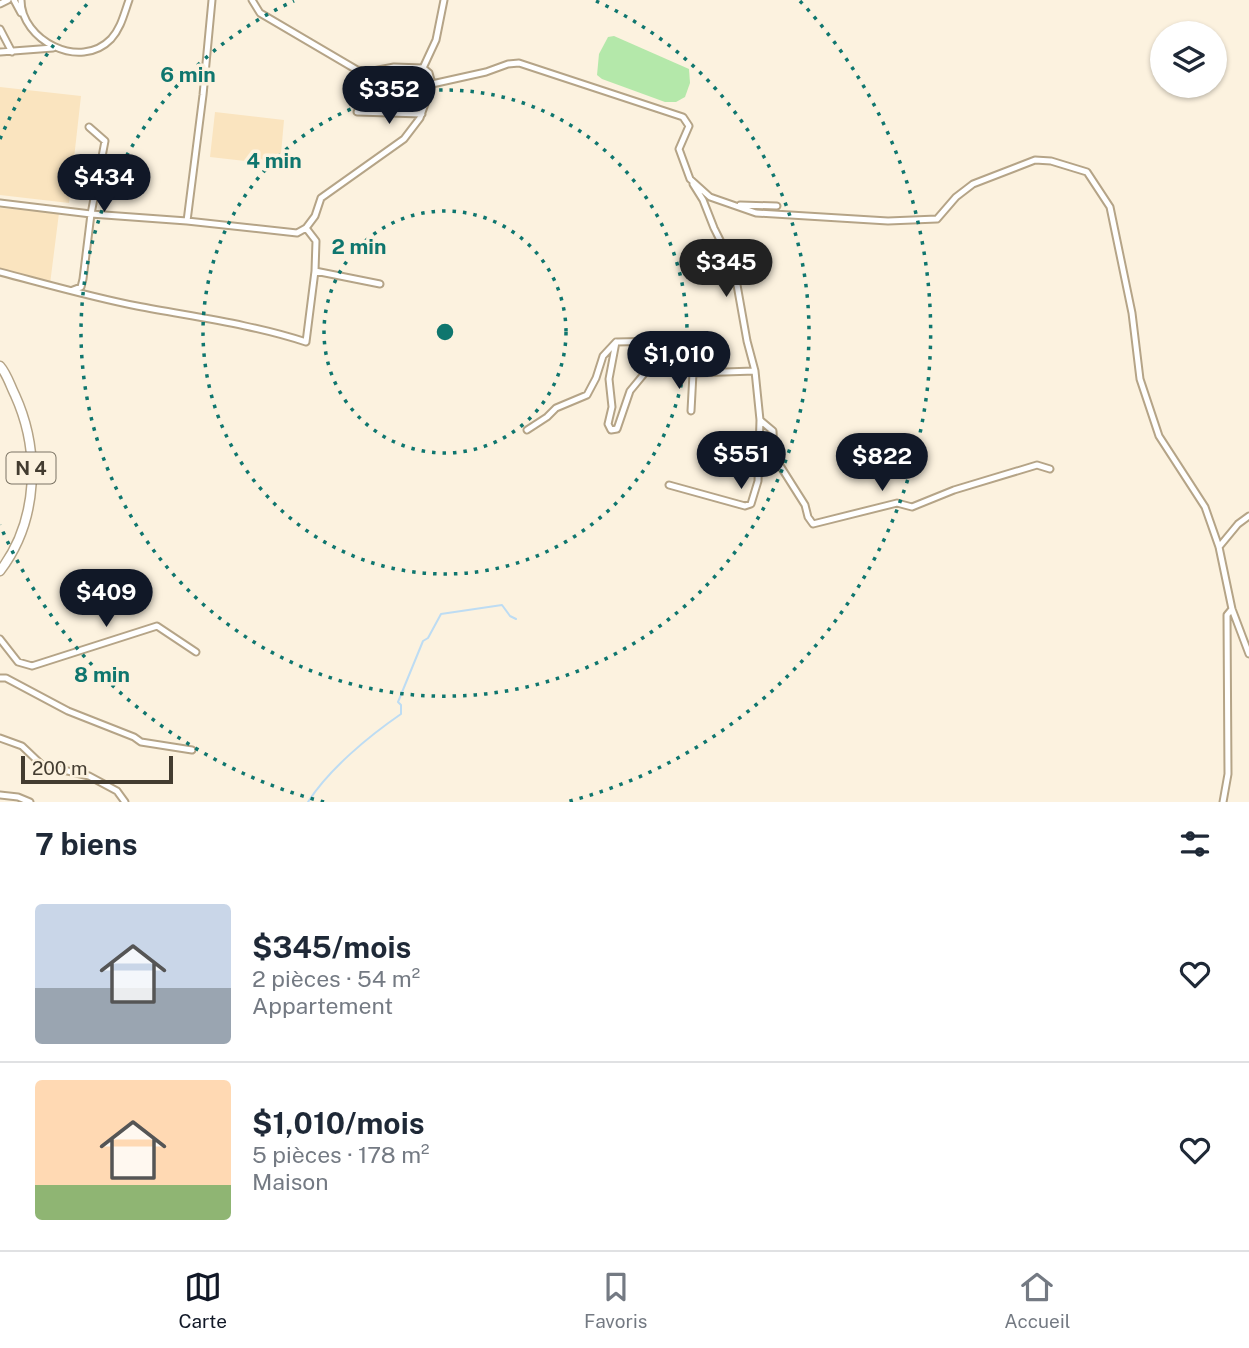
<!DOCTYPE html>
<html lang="fr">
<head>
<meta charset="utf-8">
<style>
	:root { --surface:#fff; --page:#f2f2f3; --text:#1f2937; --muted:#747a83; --line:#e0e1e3; --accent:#111827 }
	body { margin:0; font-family:"Public Sans",sans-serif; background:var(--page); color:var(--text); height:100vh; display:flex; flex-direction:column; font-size:26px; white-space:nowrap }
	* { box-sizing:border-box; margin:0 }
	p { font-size:23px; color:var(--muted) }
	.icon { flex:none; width:38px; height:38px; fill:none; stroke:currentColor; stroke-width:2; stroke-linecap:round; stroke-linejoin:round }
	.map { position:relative; height:802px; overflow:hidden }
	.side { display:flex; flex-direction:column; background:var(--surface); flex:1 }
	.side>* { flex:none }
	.buttons { position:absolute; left:1150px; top:21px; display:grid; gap:14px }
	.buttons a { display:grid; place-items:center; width:77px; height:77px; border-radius:50%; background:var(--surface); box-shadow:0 2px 5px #0004; font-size:35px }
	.scale { position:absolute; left:21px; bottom:18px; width:152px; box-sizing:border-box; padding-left:7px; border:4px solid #433c30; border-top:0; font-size:19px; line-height:24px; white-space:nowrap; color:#433c30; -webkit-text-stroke:5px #fcf2df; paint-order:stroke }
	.price { position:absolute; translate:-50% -60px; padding:0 16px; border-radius:24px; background:var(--accent); color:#fff; font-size:23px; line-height:46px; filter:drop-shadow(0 2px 4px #0008) }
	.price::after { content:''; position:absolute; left:50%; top:42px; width:21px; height:16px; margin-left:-10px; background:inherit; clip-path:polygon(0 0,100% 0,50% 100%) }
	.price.active { background:#222; color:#fff }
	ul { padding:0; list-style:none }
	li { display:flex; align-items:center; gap:21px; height:175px; padding:0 35px }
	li+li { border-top:2px solid var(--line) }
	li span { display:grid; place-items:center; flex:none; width:196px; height:140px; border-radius:7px; color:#555 }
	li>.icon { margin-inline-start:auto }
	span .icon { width:84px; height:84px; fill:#fffc; stroke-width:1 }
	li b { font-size:30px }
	h2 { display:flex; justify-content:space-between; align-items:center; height:84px; padding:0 35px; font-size:30px }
	.tab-bar { display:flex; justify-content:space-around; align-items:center; height:98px; border-top:2px solid var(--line); background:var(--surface); font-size:19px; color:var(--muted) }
	.tab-bar a { display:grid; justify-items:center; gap:4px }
	.tab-bar .active { color:var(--accent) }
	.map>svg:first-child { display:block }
	.built { fill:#fae4bf }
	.green { fill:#b4e8aa }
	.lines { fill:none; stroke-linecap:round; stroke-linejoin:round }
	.stream { stroke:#bddcf3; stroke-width:2 }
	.minor-casing { stroke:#b5a487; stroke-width:9 }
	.primary-casing { stroke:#b5a487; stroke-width:11 }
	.minor { stroke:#fff; stroke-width:5 }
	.primary { stroke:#fff; stroke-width:8 }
	.ring { fill:none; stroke:#0f766e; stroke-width:3.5; stroke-dasharray:3.5 7 }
	.labels { text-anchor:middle; stroke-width:7; stroke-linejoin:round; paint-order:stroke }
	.shield { fill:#fcf2df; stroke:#7a7364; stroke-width:2 }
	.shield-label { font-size:19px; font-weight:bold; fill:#433c30 }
	.centre { fill:#0f766e; stroke:#fcf2df; stroke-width:3.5 }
	.ring-label { font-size:21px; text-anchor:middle; font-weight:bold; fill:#0f766e; stroke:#fcf2df; stroke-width:7; stroke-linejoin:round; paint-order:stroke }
</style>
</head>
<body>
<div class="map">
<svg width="1249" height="802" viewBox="0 0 1249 802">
	<rect width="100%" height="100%" fill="#fcf2df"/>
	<path class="built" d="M 0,87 L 81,96 L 69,203 L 0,195 Z
		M 215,112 L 284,120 L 280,165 L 210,157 Z
		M 0,208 L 59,213 L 50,284 L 0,271 Z"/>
	<path class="green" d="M 614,36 L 689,69 L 690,83 L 685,97 L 676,102 L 665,102 L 602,79 L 597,75 L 599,54 L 608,37 Z"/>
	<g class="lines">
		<path class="stream" d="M 308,802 C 329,769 369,736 401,714 L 401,705 L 398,702 L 423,641 L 428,638 L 441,614 L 502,605 L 510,616 L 516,619"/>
		<g class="minor-casing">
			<path id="minor" d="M 14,0 L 21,13
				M 21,0 C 21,40 80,71 111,39 C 121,28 124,14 129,0
				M 252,0 L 260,13 L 357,70 L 368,72 L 394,67 L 423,68
				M 0,4 L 8,0
				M 0,29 L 12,52
				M 0,52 L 53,48
				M 432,84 L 429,73 L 423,68 L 436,40 L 444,0
				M 357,112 L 422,114
				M 0,203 L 91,214 L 187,221 L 297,233 L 306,228 L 315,216 L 321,198 L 404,139 L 420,118 L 432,84 L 486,72 L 508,64 L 519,63 L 683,117 L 689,126 L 679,149 L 690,179 L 710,197 L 756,213 L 888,221 L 937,219 L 956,197 L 973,184 L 1035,160 L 1051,161 L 1087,172 L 1110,207 L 1132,313 L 1140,379 L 1159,436 L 1205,507 L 1219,547 L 1232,609 L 1249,654
				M 740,205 L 777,206
				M 187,221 L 203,95 L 212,0
				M 315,271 L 380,284
				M 0,272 C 46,284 91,297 137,306 C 194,317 251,324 306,342 L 315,271 L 316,241 L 306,228
				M 73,290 L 81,287 L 83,279 L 91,214 L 105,141 L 89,127
				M 616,342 L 664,341 L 674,343 L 678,350
				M 691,411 L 693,373
				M 760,420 L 773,431 L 774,456 L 805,505 L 808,517 L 813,524 L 897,503 L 912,507 L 954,490 L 1037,465 L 1050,469
				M 527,430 L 547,417 L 556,408 L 587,395 L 596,378 L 603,356 L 616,342 L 609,379 L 612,407 L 608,424 L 611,430 L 617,429 L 630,391 L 667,346 C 681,351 686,359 693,373 L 755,371
				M 669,485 L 745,506 L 751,504 L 758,481 L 760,420 L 755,371 L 747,341 L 734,268 L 714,228 L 703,200 L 693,184
				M 1219,547 L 1238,524 L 1249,516
				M 0,639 L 18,662 L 32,666 L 157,626 L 196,652
				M 0,678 L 6,678 L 68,711 L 134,737 L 141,742 L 192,750
				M 0,738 L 22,746 L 42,765 L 89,776 L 117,791 L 125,802
				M 0,795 L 18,797 L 30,802
				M 1223,802 L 1228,774 L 1227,615 L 1232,609"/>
		</g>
		<g class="primary-casing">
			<path id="primary" d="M 0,366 C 7,374 10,385 15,395 C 40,450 39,520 0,571"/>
		</g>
		<use href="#minor" class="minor"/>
		<use href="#primary" class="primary"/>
	</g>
	<g class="ring">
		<circle cx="445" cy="332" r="121"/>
		<circle cx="445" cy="332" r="242"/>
		<path d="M596 1A364 364 0 1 1 294 1"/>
		<path d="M324 802A485 485 0 0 1 0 525M0 139A485 485 0 0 1 90 1M800 1A485 485 0 0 1 566 802"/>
	</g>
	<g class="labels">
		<rect class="shield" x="6.5" y="452.5" width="49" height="31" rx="5"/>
		<g class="shield-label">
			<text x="31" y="475">N 4</text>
		</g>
	</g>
	<circle cx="445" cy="332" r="10" class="centre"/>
	<g class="ring-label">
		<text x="188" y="82">6 min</text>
		<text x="274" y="168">4 min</text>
		<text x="359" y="254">2 min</text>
		<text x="102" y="682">8 min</text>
	</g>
</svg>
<div class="buttons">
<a><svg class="icon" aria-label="layers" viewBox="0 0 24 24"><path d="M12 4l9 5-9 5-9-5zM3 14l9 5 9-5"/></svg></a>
</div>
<div class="scale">200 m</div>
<b class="price" style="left:389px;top:126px">$352</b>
<b class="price" style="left:104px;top:214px">$434</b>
<b class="price active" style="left:726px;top:299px">$345</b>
<b class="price" style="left:679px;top:391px">$1,010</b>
<b class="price" style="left:741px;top:491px">$551</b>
<b class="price" style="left:882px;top:493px">$822</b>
<b class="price" style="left:106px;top:629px">$409</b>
</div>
<section class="side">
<h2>7 biens<svg class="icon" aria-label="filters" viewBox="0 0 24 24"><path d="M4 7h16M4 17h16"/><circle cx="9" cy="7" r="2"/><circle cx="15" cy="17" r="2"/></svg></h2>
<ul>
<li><span style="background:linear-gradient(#c9d6e8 60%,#9aa5b1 0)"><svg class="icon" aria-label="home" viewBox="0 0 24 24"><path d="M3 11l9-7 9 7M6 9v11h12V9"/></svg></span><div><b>$345/mois</b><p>2 pièces · 54 m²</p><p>Appartement</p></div><svg class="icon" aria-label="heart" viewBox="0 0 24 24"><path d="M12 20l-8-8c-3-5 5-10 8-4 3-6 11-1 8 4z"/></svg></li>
<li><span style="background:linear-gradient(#ffd9b3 75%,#8fb573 0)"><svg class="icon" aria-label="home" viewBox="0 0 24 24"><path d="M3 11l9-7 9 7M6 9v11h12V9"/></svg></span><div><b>$1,010/mois</b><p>5 pièces · 178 m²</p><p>Maison</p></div><svg class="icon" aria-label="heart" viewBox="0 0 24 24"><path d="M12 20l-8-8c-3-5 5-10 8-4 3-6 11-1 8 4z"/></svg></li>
</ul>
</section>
<nav class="tab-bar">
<a class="active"><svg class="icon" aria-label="map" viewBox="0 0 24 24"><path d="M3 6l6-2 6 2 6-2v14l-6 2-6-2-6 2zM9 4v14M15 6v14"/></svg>Carte</a>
<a><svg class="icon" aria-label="saved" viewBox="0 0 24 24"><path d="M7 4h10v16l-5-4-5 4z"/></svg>Favoris</a>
<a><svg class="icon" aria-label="home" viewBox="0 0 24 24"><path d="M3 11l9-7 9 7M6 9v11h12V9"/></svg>Accueil</a>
</nav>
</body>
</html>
